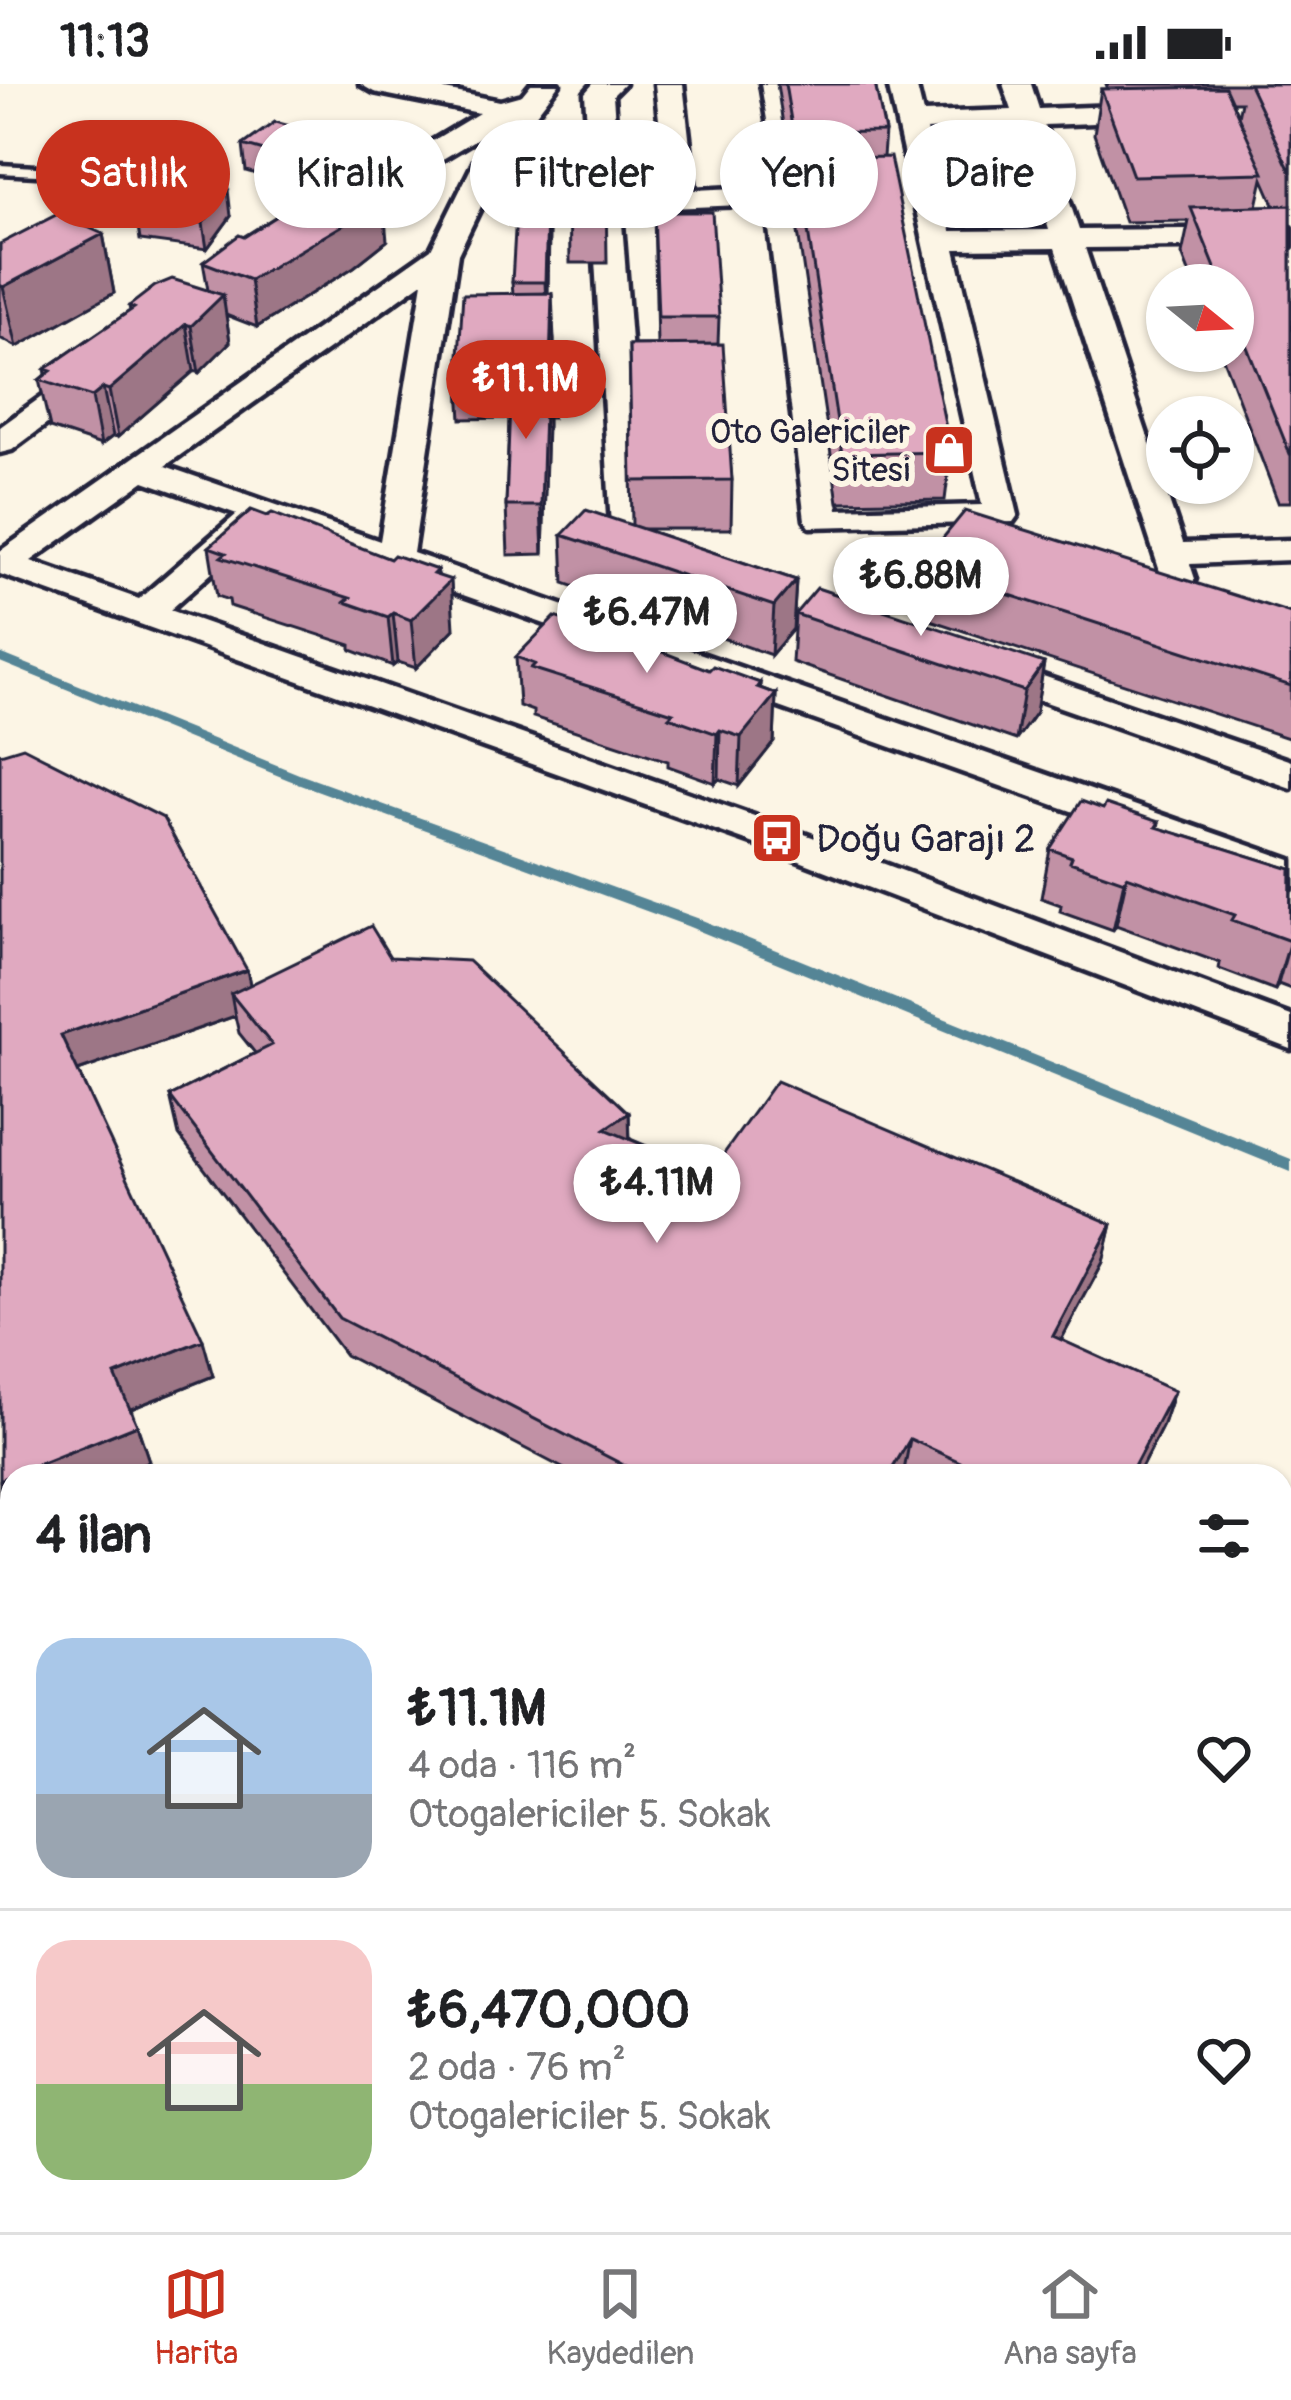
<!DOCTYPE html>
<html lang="tr">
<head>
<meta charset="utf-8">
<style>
	:root { --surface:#fff; --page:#f6f6f6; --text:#202124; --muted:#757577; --line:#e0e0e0; --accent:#c8321e }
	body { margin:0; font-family:Pangolin,sans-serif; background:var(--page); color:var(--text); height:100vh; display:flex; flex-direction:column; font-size:45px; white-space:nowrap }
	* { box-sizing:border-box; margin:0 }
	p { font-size:39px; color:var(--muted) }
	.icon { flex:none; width:66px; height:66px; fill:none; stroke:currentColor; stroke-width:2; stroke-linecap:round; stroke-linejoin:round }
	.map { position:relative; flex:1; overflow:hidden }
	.details { position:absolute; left:0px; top:1380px; width:1293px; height:768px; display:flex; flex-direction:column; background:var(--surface); border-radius:36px 36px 0 0; box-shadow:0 3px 9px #0004 }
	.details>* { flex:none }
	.top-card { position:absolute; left:36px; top:36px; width:1221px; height:108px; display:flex; gap:24px }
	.needle { width:78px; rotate:108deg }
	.controls { position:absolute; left:1146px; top:180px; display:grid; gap:24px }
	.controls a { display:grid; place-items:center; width:108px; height:108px; border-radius:50%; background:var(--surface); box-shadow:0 3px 9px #0004; font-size:60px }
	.price { position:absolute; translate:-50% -102px; padding:0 27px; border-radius:42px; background:#fff; color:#222; font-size:39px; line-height:78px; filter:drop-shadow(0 3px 6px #0008) }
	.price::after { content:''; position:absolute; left:50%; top:72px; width:36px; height:27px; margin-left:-18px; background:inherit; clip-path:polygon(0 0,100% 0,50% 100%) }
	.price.on { background:var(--accent); color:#fff }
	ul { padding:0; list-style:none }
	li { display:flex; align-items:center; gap:36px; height:300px; padding:0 36px }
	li+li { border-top:3px solid var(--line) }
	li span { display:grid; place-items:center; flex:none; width:336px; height:240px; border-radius:36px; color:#555 }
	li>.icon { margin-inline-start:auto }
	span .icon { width:144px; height:144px; fill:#fffc; stroke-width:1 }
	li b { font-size:51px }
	h2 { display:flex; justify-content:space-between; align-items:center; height:144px; padding:0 36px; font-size:51px }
	.chip { padding:0 42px; border-radius:54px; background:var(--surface); box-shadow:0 3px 9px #0004; font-size:42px; line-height:108px }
	.chip.on { background:var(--accent); color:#fff }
	.status { display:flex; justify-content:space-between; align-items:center; height:84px; padding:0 60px; background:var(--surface); direction:ltr }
	.status svg { height:33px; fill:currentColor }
	.dock { display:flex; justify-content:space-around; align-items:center; height:168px; border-top:3px solid var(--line); background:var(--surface); font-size:33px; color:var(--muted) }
	.dock a { display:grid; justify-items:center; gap:6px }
	.dock .on { color:var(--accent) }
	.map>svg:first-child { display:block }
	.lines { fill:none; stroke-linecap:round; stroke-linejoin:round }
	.stream { fill:#558596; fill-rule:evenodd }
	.service-casing { stroke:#22223b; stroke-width:9 }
	.minor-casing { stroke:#22223b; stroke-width:9 }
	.service { fill:#fcf5e5; fill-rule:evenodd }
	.minor { fill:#fcf5e5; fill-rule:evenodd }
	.wall { fill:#c191a5; stroke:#22223b; stroke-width:3; fill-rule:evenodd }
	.shaded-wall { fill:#9d7686; stroke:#22223b; stroke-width:3 }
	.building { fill:#e0a9c0; stroke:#22223b; stroke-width:3 }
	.labels { text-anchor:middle; stroke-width:12; stroke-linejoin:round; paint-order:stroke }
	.far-poi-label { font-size:33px; fill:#22223b; stroke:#fcf5e5; text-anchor:end }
	.poi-label { font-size:39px; fill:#22223b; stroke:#fcf5e5; text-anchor:start }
</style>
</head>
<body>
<div class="status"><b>11:13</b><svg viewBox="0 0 49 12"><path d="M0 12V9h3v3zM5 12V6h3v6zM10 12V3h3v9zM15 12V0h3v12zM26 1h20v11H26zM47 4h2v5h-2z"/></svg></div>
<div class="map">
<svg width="1291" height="2148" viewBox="0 0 1291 2148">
	<rect width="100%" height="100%" fill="#fcf5e5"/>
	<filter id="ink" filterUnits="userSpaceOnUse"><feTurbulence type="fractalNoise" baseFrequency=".00833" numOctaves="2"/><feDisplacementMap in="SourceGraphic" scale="24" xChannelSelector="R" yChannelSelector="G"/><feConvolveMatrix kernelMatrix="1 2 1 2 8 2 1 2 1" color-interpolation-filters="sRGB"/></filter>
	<g filter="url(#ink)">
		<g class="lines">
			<path class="stream" d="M 0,569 L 299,690 L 697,834 L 1291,1075 L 1291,1088 L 687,842 L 289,696 L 0,578 Z
				M 12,1511 L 12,1529 L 0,1533 L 0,1515 Z
				M 1291,1548 L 1291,1567 L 1281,1571 L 1281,1552 Z"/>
			<g class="service-casing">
				<path id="service" d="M 0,81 L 36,83 L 43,87 L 36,91 L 0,89 Z"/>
			</g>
			<g class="minor-casing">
				<path id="minor" d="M 360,0 L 415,0 L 500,17 L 522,11 L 531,0 L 559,0 L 508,66 L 458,170 L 413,469 L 1291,776 L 1291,805 L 266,441 L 170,526 L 791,745 L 1291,932 L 1291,965 L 763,763 L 0,490 L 0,467 L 431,165 L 481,64 L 498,42 L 327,144 L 307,144 L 302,138 L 307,132 L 479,29 L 374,8 ZM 423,198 L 380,457 L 165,382 ZM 144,397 L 237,430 L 139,515 L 31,477 Z
					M 593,0 L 624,0 L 613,11 L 620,109 L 667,107 L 655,0 L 683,0 L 695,106 L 778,102 L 761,0 L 789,0 L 807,102 L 820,110 L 816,116 L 795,119 L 838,425 L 982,421 L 888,0 L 916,0 L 923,29 L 1012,26 L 1003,0 L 1031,0 L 1039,25 L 1291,15 L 1291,31 L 1044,41 L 1079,146 L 1291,144 L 1291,162 L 1085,164 L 1183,459 L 1291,456 L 1291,476 L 1190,480 L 1195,495 L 1189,503 L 1165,503 L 1055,164 L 955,165 L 1018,431 L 1013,438 L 810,443 L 805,436 L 766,120 L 621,126 L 646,453 L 677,465 L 682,472 L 677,479 C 657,484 625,475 612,459 L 585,9 ZM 1017,42 L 1049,146 L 951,147 L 926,46 Z
					M 94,280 L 110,290 L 105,297 L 12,366 L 0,369 L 0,343 L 83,283 Z
					M 982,571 L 1291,677 L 1291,704 L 969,591 L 964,583 L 969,575 Z
					M 12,1443 L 12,1489 L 0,1494 L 0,1448 Z
					M 12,1562 L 12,1612 L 0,1616 L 0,1566 Z
					M 12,2118 L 12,2136 L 73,2136 L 68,2148 L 0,2148 L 0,2125 Z"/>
			</g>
			<use href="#service" class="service"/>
			<use href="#minor" class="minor"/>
		</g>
		<path class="wall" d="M 777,0 L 875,0 L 885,48 L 883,73 L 951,368 L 945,416 L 838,418 L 794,121 L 796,95 L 791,95 Z
			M 1106,0 L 1291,0 L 1291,418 L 1278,418 L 1220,267 L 1233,267 L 1233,201 L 1194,201 L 1182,170 L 1189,137 L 1125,138 L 1094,50 L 1101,5 L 1108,5 ZM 1232,18 L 1241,18 L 1238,32 ZM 1263,95 L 1274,120 L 1275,122 L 1257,122 Z
			M 243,61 L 332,79 L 301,103 L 246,87 Z
			M 112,75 L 202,83 L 187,101 L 231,132 L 207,165 L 140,156 L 136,130 L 154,107 L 116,101 Z
			M 606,104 L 607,179 L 570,179 L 569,105 Z
			M 294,117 L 387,157 L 354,183 L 257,243 L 226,231 L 230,258 L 199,289 L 194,287 L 118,353 L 113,352 L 101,361 L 50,344 L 39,296 L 46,290 L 45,285 L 130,227 L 129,222 L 208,206 L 203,178 L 294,121 Z
			M 654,128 L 719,233 L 718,260 L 732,396 L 731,445 L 643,445 L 796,496 L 793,545 L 771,571 L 564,499 L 562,451 L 632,442 L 629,261 L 657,261 Z
			M 549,142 L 548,209 L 554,256 L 552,334 L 547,334 L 543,470 L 508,471 L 506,422 L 509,334 L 461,335 L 458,287 L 513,210 L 512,198 Z
			M 103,150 L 114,209 L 17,263 L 0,254 L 0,160 Z
			M 267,432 L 390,475 L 437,486 L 454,545 L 416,584 L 398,578 L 393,582 L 351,566 L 351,561 L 230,522 L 229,516 L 217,512 L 209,463 Z
			M 920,482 L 1291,529 L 1291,655 L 915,531 Z
			M 795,530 L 1044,579 L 1036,628 L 1016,656 L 792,578 Z
			M 573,539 L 709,586 L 760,599 L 760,604 L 776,610 L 774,658 L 739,702 L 719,695 L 715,699 L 668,682 L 668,677 L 533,633 L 533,627 L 519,622 L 516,573 Z
			M 0,670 L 247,886 L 250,901 L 390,873 L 629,1029 L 630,1055 L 710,1089 L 1112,1140 L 1103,1178 L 1061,1256 L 1174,1307 L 1162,1343 L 1137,1392 L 578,1392 L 345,1271 L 179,1051 L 170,1012 L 255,969 L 239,949 L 235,932 L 78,987 L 213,1292 L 131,1325 L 149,1377 L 111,1392 L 12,1392 Z
			M 1159,738 L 1158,744 L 1291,785 L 1291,905 L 1278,900 L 1275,906 L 1219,885 L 1220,879 L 1116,841 L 1113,846 L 1060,827 L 1061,821 L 1041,814 L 1050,765 Z"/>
		<path class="shaded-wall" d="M 330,53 L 332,79 L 301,103 L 298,77 Z
			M 198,58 L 202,83 L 178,111 L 173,85 Z
			M 548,96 L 549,142 L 547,245 L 545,198 Z
			M 228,106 L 231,132 L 207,165 L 203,139 Z
			M 383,111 L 387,157 L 354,183 L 257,243 L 250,196 Z
			M 103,150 L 114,209 L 17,263 L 3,203 Z
			M 552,209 L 554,256 L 552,334 L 550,286 Z
			M 223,211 L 230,258 L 199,289 L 191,242 Z
			M 186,240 L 194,287 L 118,353 L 109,306 Z
			M 545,293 L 547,341 L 543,470 L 541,422 Z
			M 103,304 L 113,352 L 101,361 L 92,313 Z
			M 437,486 L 439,508 L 451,496 L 454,545 L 416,584 L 411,536 L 433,490 Z
			M 796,496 L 793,545 L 771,571 L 774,522 Z
			M 393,529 L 398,578 L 393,582 L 388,533 Z
			M 1044,579 L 1036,628 L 1016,656 L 1024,607 Z
			M 760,599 L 759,631 L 776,610 L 774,658 L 739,702 L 741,653 L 757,603 Z
			M 720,646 L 719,695 L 715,699 L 717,650 Z
			M 1127,792 L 1116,841 L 1113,846 L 1124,797 Z
			M 1291,854 L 1278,900 L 1275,906 Z
			M 247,886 L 255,925 L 231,910 L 235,932 L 72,989 L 61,951 Z
			M 629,1029 L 630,1067 L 605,1045 Z
			M 1112,1140 L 1103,1178 L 1044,1288 L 1053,1252 Z
			M 203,1256 L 213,1292 L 126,1327 L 115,1291 Z
			M 1174,1307 L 1162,1343 L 1137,1392 L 1129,1392 Z
			M 137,1341 L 149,1377 L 111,1392 L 12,1392 L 12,1432 L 0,1437 L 0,1396 Z
			M 910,1355 L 903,1392 L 888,1392 Z
			M 12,2068 L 12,2102 L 0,2109 L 0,2075 Z"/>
		<path class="building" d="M 785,0 L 875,0 L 885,48 L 793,49 Z
			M 1249,0 L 1291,0 L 1291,89 Z
			M 1225,3 L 1264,89 L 1133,92 L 1101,5 Z
			M 275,38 L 330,53 L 298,77 L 243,61 Z
			M 137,48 L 198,58 L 173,85 L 112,75 Z
			M 890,73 L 951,368 L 842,370 L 797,75 Z
			M 336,94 L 383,111 L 350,137 L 250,196 L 203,178 L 239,151 L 244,153 L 299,118 L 294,117 Z
			M 518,96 L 548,96 L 545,198 L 512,198 Z
			M 162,98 L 228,106 L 203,139 L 136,130 Z
			M 606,104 L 606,132 L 569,133 L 569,105 Z
			M 1291,121 L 1291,370 L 1290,370 L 1233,228 L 1233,201 L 1222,201 L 1191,124 Z
			M 654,128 L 712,128 L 719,233 L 658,233 Z
			M 58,130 L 103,150 L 3,203 L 0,201 L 0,160 Z
			M 172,195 L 223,211 L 191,242 L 186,240 L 109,306 L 103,304 L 92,313 L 39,296 L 51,287 L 45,285 L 134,224 L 129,222 L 155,202 Z
			M 552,209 L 550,286 L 458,287 L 463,210 Z
			M 723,260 L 732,396 L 632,397 L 629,261 Z
			M 545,293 L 541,422 L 506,422 L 511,294 Z
			M 251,426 L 267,432 L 272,429 L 390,475 L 394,471 L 437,486 L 433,490 L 451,496 L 411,536 L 393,529 L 388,533 L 345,518 L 350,514 L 221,473 L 226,469 L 209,463 Z
			M 586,426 L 796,496 L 774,522 L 562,451 Z
			M 965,427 L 1291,529 L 1291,602 L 920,482 Z
			M 817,504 L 1044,579 L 1024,607 L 795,530 Z
			M 555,533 L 573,539 L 577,535 L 709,586 L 713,582 L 760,599 L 757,603 L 776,610 L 741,653 L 720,646 L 717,650 L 669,633 L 673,629 L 531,584 L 535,580 L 516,573 Z
			M 23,663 L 163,734 L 247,886 L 61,951 L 203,1256 L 115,1291 L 137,1341 L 0,1396 L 0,670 Z
			M 1081,717 L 1103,725 L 1106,720 L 1159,738 L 1156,743 L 1291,785 L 1290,857 L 1232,836 L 1235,831 L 1127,792 L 1124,797 L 1070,778 L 1072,773 L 1050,765 Z
			M 371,842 L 390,873 L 468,877 L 629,1029 L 605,1045 L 710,1089 L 776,997 L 1112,1140 L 1053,1252 L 1174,1307 L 1129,1392 L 991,1392 L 910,1355 L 888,1392 L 645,1392 L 339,1234 L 170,1012 L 272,961 L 231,910 Z
			M 12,1646 L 12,2068 L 0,2075 L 0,1651 Z"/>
	</g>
	<defs>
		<g id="shop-square" transform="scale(2.7)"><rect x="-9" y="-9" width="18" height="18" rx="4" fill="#c8321e" stroke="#fcf5e5"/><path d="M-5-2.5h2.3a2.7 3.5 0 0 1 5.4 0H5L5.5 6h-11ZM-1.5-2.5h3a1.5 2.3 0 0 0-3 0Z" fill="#fff"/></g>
		<g id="bus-square" transform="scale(2.7)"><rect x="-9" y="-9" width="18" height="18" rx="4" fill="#c8321e" stroke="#fcf5e5"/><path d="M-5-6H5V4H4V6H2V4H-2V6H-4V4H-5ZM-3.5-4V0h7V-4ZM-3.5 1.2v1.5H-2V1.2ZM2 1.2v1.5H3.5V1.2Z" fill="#fff"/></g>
	</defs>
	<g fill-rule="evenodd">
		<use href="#shop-square" x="949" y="366"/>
		<use href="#bus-square" x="777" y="754"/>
	</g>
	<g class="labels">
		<g class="far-poi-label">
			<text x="910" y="359">Oto Galericiler<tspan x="910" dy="38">Sitesi</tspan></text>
		</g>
		<g class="poi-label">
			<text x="816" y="768">Doğu Garajı 2</text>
		</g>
	</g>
</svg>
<div class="controls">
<a><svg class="needle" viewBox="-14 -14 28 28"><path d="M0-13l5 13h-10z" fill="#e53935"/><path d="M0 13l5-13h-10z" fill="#757577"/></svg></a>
<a><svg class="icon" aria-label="locate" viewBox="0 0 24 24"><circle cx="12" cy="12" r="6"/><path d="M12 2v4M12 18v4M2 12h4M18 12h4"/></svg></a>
</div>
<b class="price on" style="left:526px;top:358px">₺11.1M</b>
<b class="price" style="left:921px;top:555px">₺6.88M</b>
<b class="price" style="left:647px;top:592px">₺6.47M</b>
<b class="price" style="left:657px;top:1162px">₺4.11M</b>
<div class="top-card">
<a class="chip on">Satılık</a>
<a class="chip">Kiralık</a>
<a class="chip">Filtreler</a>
<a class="chip">Yeni</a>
<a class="chip">Daire</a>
</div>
<section class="details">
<h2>4 ilan<svg class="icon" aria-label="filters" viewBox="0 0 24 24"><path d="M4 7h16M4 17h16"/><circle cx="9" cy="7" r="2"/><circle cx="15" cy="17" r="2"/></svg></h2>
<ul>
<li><span style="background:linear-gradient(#a9c7e8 65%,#9aa5b1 0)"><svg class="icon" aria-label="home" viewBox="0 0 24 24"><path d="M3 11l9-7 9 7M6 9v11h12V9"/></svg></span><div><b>₺11.1M</b><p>4 oda · 116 m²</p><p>Otogalericiler 5. Sokak</p></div><svg class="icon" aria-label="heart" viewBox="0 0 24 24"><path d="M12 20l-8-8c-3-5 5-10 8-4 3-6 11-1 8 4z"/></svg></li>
<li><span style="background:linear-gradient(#f6c9c9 60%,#8fb573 0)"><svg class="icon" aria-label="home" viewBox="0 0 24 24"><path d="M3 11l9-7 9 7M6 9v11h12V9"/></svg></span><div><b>₺6,470,000</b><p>2 oda · 76 m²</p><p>Otogalericiler 5. Sokak</p></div><svg class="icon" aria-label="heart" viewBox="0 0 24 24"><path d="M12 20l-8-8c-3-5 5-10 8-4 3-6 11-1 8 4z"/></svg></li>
</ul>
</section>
</div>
<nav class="dock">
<a class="on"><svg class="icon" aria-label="map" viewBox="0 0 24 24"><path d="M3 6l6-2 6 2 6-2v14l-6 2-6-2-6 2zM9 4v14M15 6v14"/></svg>Harita</a>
<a><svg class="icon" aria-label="saved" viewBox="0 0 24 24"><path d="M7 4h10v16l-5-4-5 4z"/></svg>Kaydedilen</a>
<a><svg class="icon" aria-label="home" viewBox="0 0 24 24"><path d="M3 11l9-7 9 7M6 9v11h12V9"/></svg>Ana sayfa</a>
</nav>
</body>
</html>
